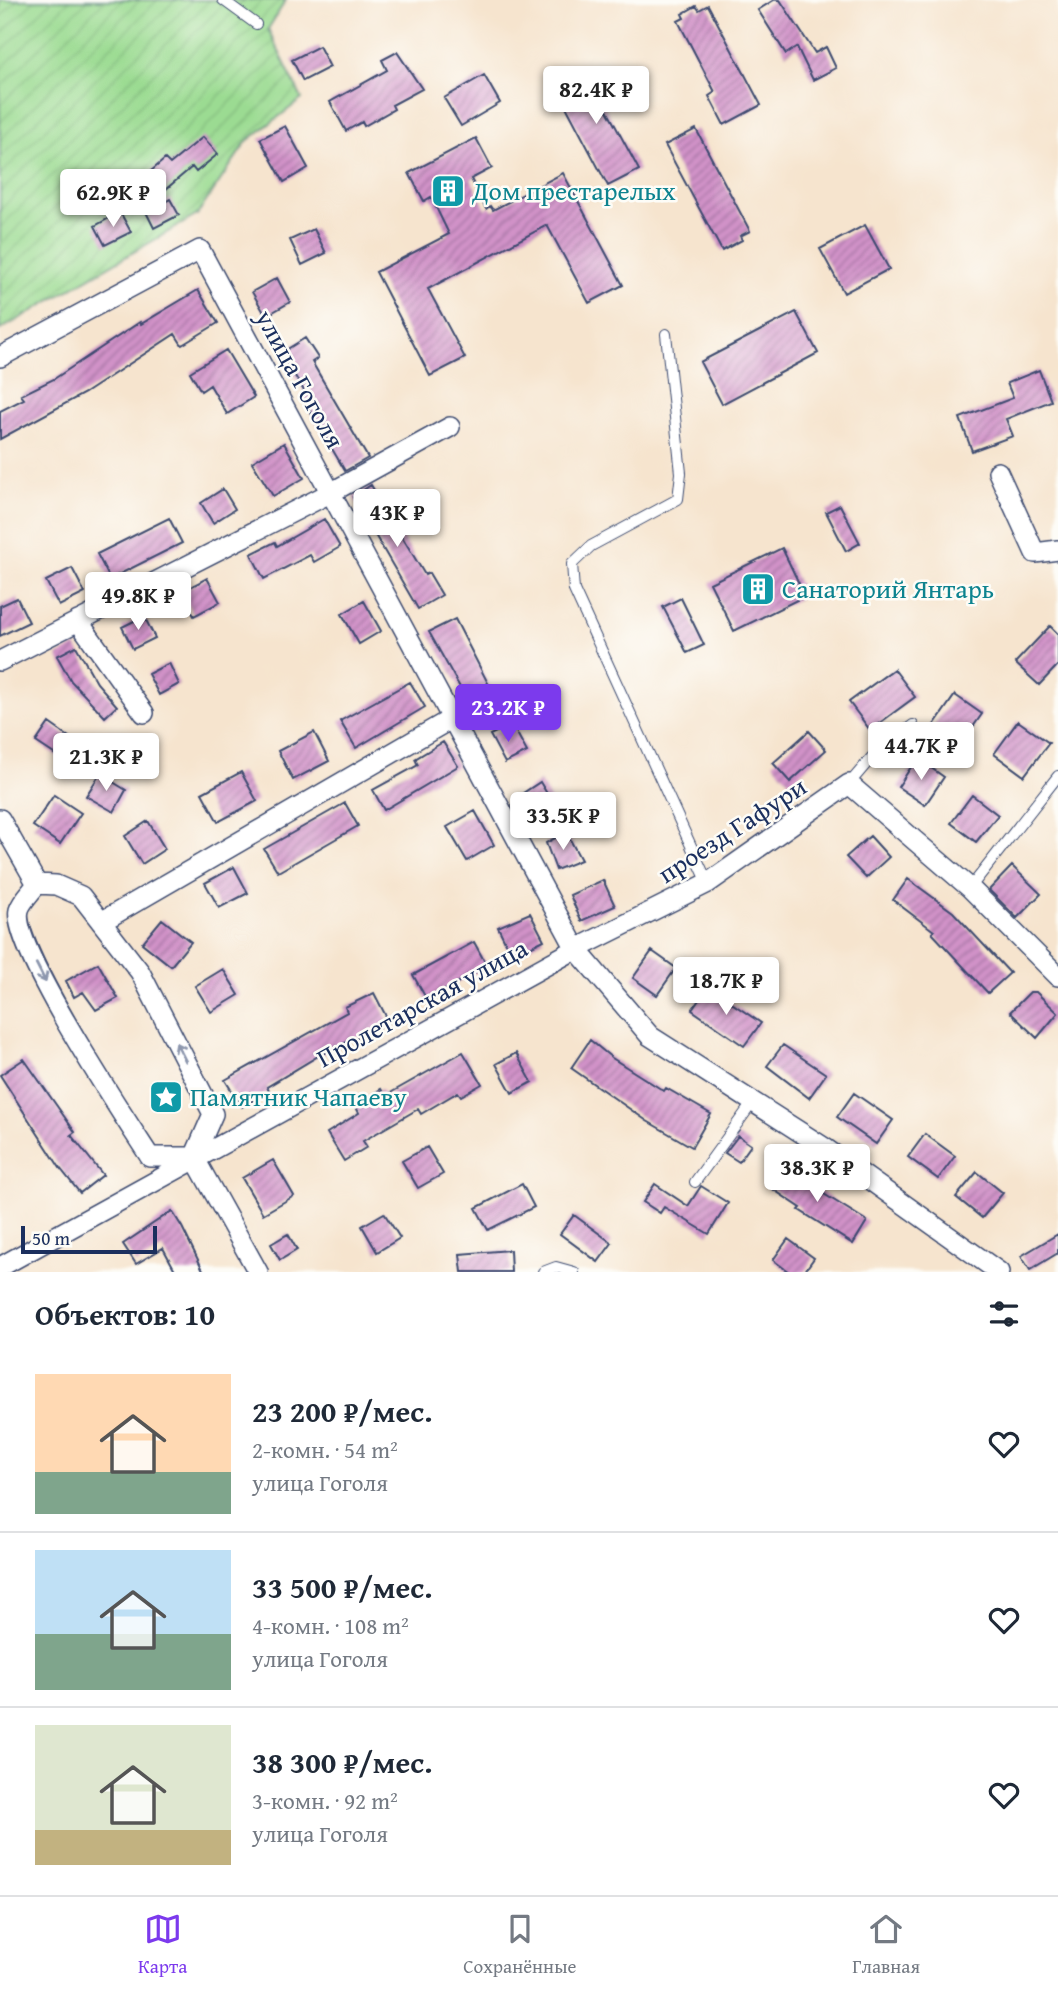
<!DOCTYPE html>
<html lang="ru">
<head>
<meta charset="utf-8">
<style>
	:root { --surface:#fff; --page:#f6f6f7; --text:#1f2937; --muted:#747a83; --line:#e0e1e3; --accent:#7c3aed }
	body { margin:0; font-family:"Gentium Book Plus",serif; background:var(--page); color:var(--text); height:100vh; display:flex; flex-direction:column; font-size:26px; white-space:nowrap }
	* { box-sizing:border-box; margin:0 }
	p { font-size:23px; color:var(--muted) }
	.icon { flex:none; width:38px; height:38px; fill:none; stroke:currentColor; stroke-width:2; stroke-linecap:round; stroke-linejoin:round }
	.map { position:relative; height:1272px; overflow:hidden }
	.sheet { display:flex; flex-direction:column; background:var(--surface); flex:1 }
	.sheet>* { flex:none }
	.scale { position:absolute; left:21px; bottom:18px; width:136px; box-sizing:border-box; padding-left:7px; border:4px solid #1b2f5e; border-top:0; font-size:19px; line-height:24px; white-space:nowrap; color:#1b2f5e; -webkit-text-stroke:5px #fdfcf7; paint-order:stroke }
	.price { position:absolute; translate:-50% -60px; padding:0 16px; border-radius:7px; background:#fff; color:#222; font-size:23px; line-height:46px; filter:drop-shadow(0 2px 4px #0008) }
	.price::after { content:''; position:absolute; left:50%; top:42px; width:21px; height:16px; margin-left:-10px; background:inherit; clip-path:polygon(0 0,100% 0,50% 100%) }
	.price.active { background:var(--accent); color:#fff }
	ul { padding:0; list-style:none }
	li { display:flex; align-items:center; gap:21px; height:175px; padding:0 35px }
	li+li { border-top:2px solid var(--line) }
	li span { display:grid; place-items:center; flex:none; width:196px; height:140px; border-radius:0px; color:#555 }
	li>.icon { margin-inline-start:auto }
	span .icon { width:84px; height:84px; fill:#fffc; stroke-width:1 }
	li b { font-size:30px }
	h2 { display:flex; justify-content:space-between; align-items:center; height:84px; padding:0 35px; font-size:30px }
	.tab-bar { display:flex; justify-content:space-around; align-items:center; height:98px; border-top:2px solid var(--line); background:var(--surface); font-size:19px; color:var(--muted) }
	.tab-bar a { display:grid; justify-items:center; gap:4px }
	.tab-bar .active { color:var(--accent) }
	.map>svg:first-child { display:block }
	.garden { fill:url(#garden-furrows); stroke:#5b8578; stroke-width:2 }
	.building { fill:url(#building-hatch) }
	.lines { fill:none; stroke-linecap:round; stroke-linejoin:round }
	.lane-casing { stroke:#3c4a6f; stroke-width:12 }
	.street-casing { stroke:#3c4a6f; stroke-width:22 }
	.lane { stroke:#fff; stroke-width:10 }
	.street { stroke:#fff; stroke-width:19 }
	.oneway { stroke:#8d97ae }
	.labels { text-anchor:middle; stroke-width:5; stroke-linejoin:round; paint-order:stroke }
	.culture-label { font-size:26px; fill:#0d838f; stroke:#fdfcf7; text-anchor:start }
	.street-label { font-size:26px; fill:#1b2f5e; stroke:#fdfcf7 }
</style>
</head>
<body>
<div class="map">
<svg width="1058" height="1272" viewBox="0 0 1058 1272">
	<defs>
		<pattern id="garden-furrows" width="10" height="10" patternUnits="userSpaceOnUse" patternTransform="scale(1.75)"><rect width="10" height="10" fill="#9bdb92"/><path d="M-1 1l2-2M0 10L10 0M9 11l2-2" fill="none" stroke="#85bc80"/></pattern>
		<pattern id="building-hatch" width="6" height="6" patternUnits="userSpaceOnUse" patternTransform="scale(1.75)"><rect width="6" height="6" fill="#d192c8"/><path d="M-1 1l2-2M0 6l6-6M5 7l2-2" fill="none" stroke="#a978a6"/></pattern>
	</defs>
	<rect width="100%" height="100%" fill="#fdfcf7"/>
	<filter id="ink" filterUnits="userSpaceOnUse"><feTurbulence type="fractalNoise" baseFrequency=".0143" numOctaves="2"/><feDisplacementMap in="SourceGraphic" scale="14" xChannelSelector="R" yChannelSelector="G"/><feConvolveMatrix kernelMatrix="1 2 1 2 8 2 1 2 1" color-interpolation-filters="sRGB"/></filter>
	<filter id="wash" filterUnits="userSpaceOnUse"><feTurbulence type="fractalNoise" baseFrequency=".00686" numOctaves="4" result="noise"/><feDisplacementMap in="SourceGraphic" scale="28" xChannelSelector="R" yChannelSelector="G"/><feGaussianBlur stdDeviation="1.57" result="paint"/><feColorMatrix in="noise" values="0 0 0 0 0 0 0 0 0 0 0 0 0 0 0 0 0 1.4 0 .05"/><feComposite in="paint" operator="in"/></filter>
	<g filter="url(#wash)">
		<rect width="100%" height="100%" fill="#f6e4ce"/>
		<path class="garden" d="M 0,0 L 286,0 L 268,29 L 302,99 L 247,141 L 197,215 L 0,330 Z"/>
		<g id="blocks">
			<path class="building" d="M 774,0 L 780,0 L 815,53 L 826,47 L 836,68 L 813,80 L 797,47 L 786,54 L 758,10 Z
				M 708,5 L 761,105 L 724,125 L 709,96 L 715,92 L 678,21 L 684,18 L 682,14 L 696,6 L 699,10 Z
				M 319,46 L 330,67 L 303,81 L 292,60 Z
				M 397,52 L 422,89 L 392,105 L 394,109 L 364,126 L 362,122 L 346,131 L 330,102 L 387,70 L 382,60 Z
				M 573,69 L 575,74 L 585,69 L 639,170 L 608,186 L 552,80 Z
				M 484,75 L 500,103 L 461,126 L 444,98 Z
				M 285,126 L 308,168 L 284,182 L 260,139 Z
				M 696,129 L 750,231 L 740,236 L 742,240 L 722,251 L 665,145 Z
				M 203,137 L 218,154 L 196,172 L 192,167 L 159,195 L 144,177 L 165,159 L 170,164 Z
				M 476,138 L 492,168 L 471,179 L 486,209 L 490,206 L 493,210 L 563,173 L 623,285 L 589,303 L 547,225 L 428,289 L 465,358 L 430,376 L 376,272 L 449,234 L 431,197 L 424,201 L 409,173 Z
				M 170,199 L 179,215 L 154,228 L 146,212 Z
				M 120,212 L 131,232 L 105,245 L 95,226 Z
				M 865,225 L 889,269 L 844,293 L 820,249 Z
				M 314,229 L 326,253 L 302,265 L 290,240 Z
				M 277,278 L 290,302 L 266,316 L 252,292 Z
				M 198,290 L 218,323 L 182,345 L 175,334 L 85,393 L 0,439 L 0,411 L 24,399 L 21,395 L 54,379 L 140,322 L 141,324 Z
				M 796,312 L 818,353 L 722,404 L 700,362 Z
				M 305,338 L 318,358 L 312,362 L 368,458 L 345,471 L 301,396 L 306,394 L 281,353 Z
				M 226,350 L 254,397 L 227,414 L 210,385 L 201,391 L 190,372 Z
				M 1039,370 L 1051,401 L 1006,419 L 1013,436 L 972,451 L 960,418 L 1013,398 L 1007,383 Z
				M 284,443 L 304,478 L 273,496 L 252,462 Z
				M 371,485 L 425,575 L 429,573 L 442,595 L 418,609 L 353,497 Z
				M 223,489 L 235,509 L 213,523 L 201,503 Z
				M 840,505 L 860,543 L 846,551 L 826,512 Z
				M 169,518 L 182,543 L 110,579 L 97,554 Z
				M 324,519 L 340,547 L 314,562 L 310,555 L 264,579 L 251,554 L 275,542 L 277,546 Z
				M 782,548 L 805,596 L 734,631 L 710,583 Z
				M 72,568 L 85,593 L 59,606 L 46,581 Z
				M 207,578 L 220,602 L 194,616 L 181,592 Z
				M 17,598 L 29,622 L 0,636 L 0,606 Z
				M 681,598 L 704,645 L 687,653 L 663,607 Z
				M 364,601 L 381,631 L 359,644 L 342,614 Z
				M 144,616 L 155,638 L 133,649 L 122,627 Z
				M 455,619 L 490,687 L 467,700 L 429,632 Z
				M 1050,626 L 1058,634 L 1058,665 L 1039,685 L 1015,663 Z
				M 76,646 L 97,683 L 117,706 L 105,717 L 71,681 L 57,656 Z
				M 169,663 L 179,684 L 159,695 L 148,674 Z
				M 894,669 L 915,697 L 870,730 L 849,702 Z
				M 410,682 L 425,707 L 356,748 L 340,721 Z
				M 955,695 L 982,714 L 961,744 L 934,725 Z
				M 1018,721 L 1049,743 L 1024,776 L 994,754 Z
				M 49,723 L 76,742 L 63,760 L 36,742 Z
				M 512,724 L 527,752 L 505,763 L 490,735 Z
				M 809,731 L 826,750 L 790,782 L 773,763 Z
				M 314,732 L 329,761 L 293,780 L 278,751 Z
				M 443,742 L 458,766 L 384,810 L 373,790 L 418,765 L 415,759 Z
				M 917,758 L 944,777 L 925,805 L 898,787 Z
				M 241,772 L 257,801 L 218,822 L 202,793 Z
				M 100,774 L 126,790 L 114,812 L 86,796 Z
				M 540,782 L 555,807 L 535,820 L 520,795 Z
				M 54,795 L 81,813 L 60,844 L 33,826 Z
				M 972,795 L 998,815 L 976,842 L 951,823 Z
				M 345,803 L 358,826 L 278,872 L 264,849 Z
				M 475,811 L 494,845 L 467,861 L 447,827 Z
				M 148,821 L 165,849 L 142,864 L 125,836 Z
				M 566,832 L 581,860 L 556,870 L 546,843 Z
				M 870,836 L 889,857 L 866,878 L 846,857 Z
				M 1012,866 L 1041,894 L 1017,918 L 989,890 Z
				M 234,867 L 248,893 L 219,908 L 205,883 Z
				M 908,879 L 953,912 L 1010,973 L 988,993 L 932,933 L 934,931 L 893,900 Z
				M 603,880 L 615,906 L 581,921 L 570,895 Z
				M 530,913 L 544,940 L 512,956 L 498,927 Z
				M 162,919 L 191,942 L 171,966 L 142,943 Z
				M 474,942 L 487,966 L 427,1000 L 413,975 Z
				M 652,951 L 676,968 L 657,995 L 633,978 Z
				M 98,963 L 118,998 L 96,1010 L 83,992 L 74,997 L 66,981 Z
				M 223,969 L 239,995 L 211,1012 L 195,986 Z
				M 708,987 L 761,1023 L 744,1046 L 692,1010 Z
				M 1030,992 L 1036,992 L 1058,1013 L 1037,1038 L 1010,1012 Z
				M 374,993 L 389,1022 L 320,1055 L 267,1087 L 269,1091 L 242,1107 L 225,1080 L 347,1012 L 345,1007 Z
				M 590,1040 L 612,1058 L 664,1091 L 666,1088 L 711,1114 L 692,1147 L 647,1121 L 571,1068 Z
				M 783,1045 L 826,1074 L 809,1098 L 767,1066 Z
				M 463,1052 L 482,1084 L 461,1096 L 458,1092 L 421,1114 L 418,1109 L 363,1141 L 367,1147 L 344,1161 L 327,1133 L 359,1113 L 355,1105 L 381,1089 L 385,1096 Z
				M 516,1053 L 532,1082 L 512,1093 L 496,1064 Z
				M 24,1059 L 75,1132 L 71,1135 L 103,1175 L 80,1193 L 60,1168 L 0,1075 Z
				M 854,1093 L 893,1120 L 876,1144 L 837,1117 Z
				M 925,1134 L 955,1156 L 938,1179 L 908,1157 Z
				M 738,1136 L 751,1145 L 739,1162 L 725,1153 Z
				M 427,1147 L 443,1174 L 418,1188 L 402,1161 Z
				M 273,1160 L 294,1196 L 263,1214 L 242,1178 Z
				M 783,1163 L 805,1177 L 803,1181 L 867,1221 L 853,1244 L 799,1210 L 801,1208 L 768,1186 Z
				M 977,1172 L 1003,1193 L 982,1218 L 956,1197 Z
				M 522,1184 L 534,1207 L 488,1230 L 476,1208 Z
				M 655,1184 L 688,1206 L 701,1186 L 728,1203 L 709,1234 L 664,1207 L 660,1213 L 643,1202 Z
				M 172,1211 L 182,1227 L 204,1272 L 176,1272 L 163,1248 L 136,1264 L 123,1244 Z
				M 384,1213 L 400,1238 L 377,1252 L 362,1226 Z
				M 574,1215 L 612,1243 L 598,1262 L 560,1234 Z
				M 288,1234 L 297,1250 L 280,1260 L 271,1244 Z
				M 1058,1234 L 1058,1253 L 1030,1270 L 1021,1256 Z
				M 788,1239 L 814,1258 L 804,1272 L 789,1272 L 773,1260 Z
				M 510,1250 L 511,1272 L 462,1272 L 460,1254 Z"/>
		</g>
	</g>
	<g filter="url(#ink)">
		<use href="#blocks" fill-opacity="0" stroke="#3c4a6f" stroke-width="2"/>
		<g class="lines">
			<g class="lane-casing">
				<path id="lane" d="M 223,0 L 256,24
					M 666,334 L 681,473 L 678,499 L 591,546 L 572,564 L 574,590 L 708,883
					M 849,784 L 872,757 L 913,725
					M 970,888 L 1058,776
					M 695,1182 L 753,1102
					M 543,1272 L 556,1267 L 574,1272"/>
			</g>
			<g class="street-casing">
				<path id="street" d="M 0,357 L 200,250 L 576,949 L 650,1036 L 825,1148 L 999,1272
					M 998,472 L 1035,553 L 1058,550
					M 78,621 L 144,713
					M 0,661 L 332,492 L 450,427
					M 0,819 L 37,884
					M 37,884 C 32,891 21,902 19,910 C 10,945 126,1120 150,1157 L 193,1157
					M 37,884 L 56,885 L 81,896 L 140,972 L 213,1114 L 194,1157
					M 101,922 L 451,719
					M 194,1157 L 258,1272
					M 0,1267 L 576,949 L 708,883 L 849,784 L 970,888 L 1058,976"/>
			</g>
			<use href="#lane" class="lane"/>
			<use href="#street" class="street"/>
		</g>
		<defs><path id="oneway-shaft" d="M-6 0H5M1.5-3L5.5 0L1.5 3" fill="none" stroke-width="1.6" stroke-linecap="round" stroke-linejoin="round" transform="scale(1.75)"/></defs>
		<g class="oneway">
			<use href="#oneway-shaft" transform="translate(41 973) rotate(63)"/>
			<use href="#oneway-shaft" transform="translate(181 1052) rotate(-117)"/>
		</g>
	</g>
	<defs>
		<g id="building-square" transform="scale(1.75)"><rect x="-9" y="-9" width="18" height="18" rx="4" fill="#0f9aa8" stroke="#fdfcf7"/><path d="M-4-6H4V6H1V3H-1V6H-4ZM-2.5-4.3h1.7v1.8h-1.7ZM.8-4.3h1.7v1.8H.8ZM-2.5-1h1.7V.8h-1.7ZM.8-1h1.7V.8H.8Z" fill="#fff"/></g>
		<g id="sight-square" transform="scale(1.75)"><rect x="-9" y="-9" width="18" height="18" rx="4" fill="#0f9aa8" stroke="#fdfcf7"/><path d="M0-6L1.8-2.2L6-1.7L2.9 1.2L3.7 5.4L0 3.3L-3.7 5.4L-2.9 1.2L-6-1.7L-1.8-2.2Z" fill="#fff"/></g>
	</defs>
	<g fill-rule="evenodd">
		<use href="#building-square" x="448" y="191"/>
		<use href="#building-square" x="758" y="589"/>
		<use href="#sight-square" x="166" y="1097"/>
	</g>
	<g class="labels">
		<g class="culture-label">
			<text x="472" y="200">Дом престарелых</text>
			<text x="782" y="598">Санаторий Янтарь</text>
			<text x="190" y="1106">Памятник Чапаеву</text>
		</g>
		<g class="street-label">
			<text transform="translate(300 379) rotate(61)" y="9">улица Гоголя</text>
			<text transform="translate(732 830) rotate(-33)" y="9">проезд Гафури</text>
			<text transform="translate(422 1003) rotate(-29)" y="9">Пролетарская улица</text>
		</g>
	</g>
</svg>
<div class="scale">50 m</div>
<b class="price" style="left:596px;top:126px">82.4K ₽</b>
<b class="price" style="left:113px;top:229px">62.9K ₽</b>
<b class="price" style="left:397px;top:549px">43K ₽</b>
<b class="price" style="left:138px;top:632px">49.8K ₽</b>
<b class="price active" style="left:508px;top:744px">23.2K ₽</b>
<b class="price" style="left:921px;top:782px">44.7K ₽</b>
<b class="price" style="left:106px;top:793px">21.3K ₽</b>
<b class="price" style="left:563px;top:852px">33.5K ₽</b>
<b class="price" style="left:726px;top:1017px">18.7K ₽</b>
<b class="price" style="left:817px;top:1204px">38.3K ₽</b>
</div>
<section class="sheet">
<h2>Объектов: 10<svg class="icon" aria-label="filters" viewBox="0 0 24 24"><path d="M4 7h16M4 17h16"/><circle cx="9" cy="7" r="2"/><circle cx="15" cy="17" r="2"/></svg></h2>
<ul>
<li><span style="background:linear-gradient(#ffd9b3 70%,#7fa58c 0)"><svg class="icon" aria-label="home" viewBox="0 0 24 24"><path d="M3 11l9-7 9 7M6 9v11h12V9"/></svg></span><div><b>23 200 ₽/мес.</b><p>2-комн. · 54 m²</p><p>улица Гоголя</p></div><svg class="icon" aria-label="heart" viewBox="0 0 24 24"><path d="M12 20l-8-8c-3-5 5-10 8-4 3-6 11-1 8 4z"/></svg></li>
<li><span style="background:linear-gradient(#bfe0f5 60%,#7fa58c 0)"><svg class="icon" aria-label="home" viewBox="0 0 24 24"><path d="M3 11l9-7 9 7M6 9v11h12V9"/></svg></span><div><b>33 500 ₽/мес.</b><p>4-комн. · 108 m²</p><p>улица Гоголя</p></div><svg class="icon" aria-label="heart" viewBox="0 0 24 24"><path d="M12 20l-8-8c-3-5 5-10 8-4 3-6 11-1 8 4z"/></svg></li>
<li><span style="background:linear-gradient(#dfe7d0 75%,#c2b280 0)"><svg class="icon" aria-label="home" viewBox="0 0 24 24"><path d="M3 11l9-7 9 7M6 9v11h12V9"/></svg></span><div><b>38 300 ₽/мес.</b><p>3-комн. · 92 m²</p><p>улица Гоголя</p></div><svg class="icon" aria-label="heart" viewBox="0 0 24 24"><path d="M12 20l-8-8c-3-5 5-10 8-4 3-6 11-1 8 4z"/></svg></li>
</ul>
</section>
<nav class="tab-bar">
<a class="active"><svg class="icon" aria-label="map" viewBox="0 0 24 24"><path d="M3 6l6-2 6 2 6-2v14l-6 2-6-2-6 2zM9 4v14M15 6v14"/></svg>Карта</a>
<a><svg class="icon" aria-label="saved" viewBox="0 0 24 24"><path d="M7 4h10v16l-5-4-5 4z"/></svg>Сохранённые</a>
<a><svg class="icon" aria-label="home" viewBox="0 0 24 24"><path d="M3 11l9-7 9 7M6 9v11h12V9"/></svg>Главная</a>
</nav>
</body>
</html>
